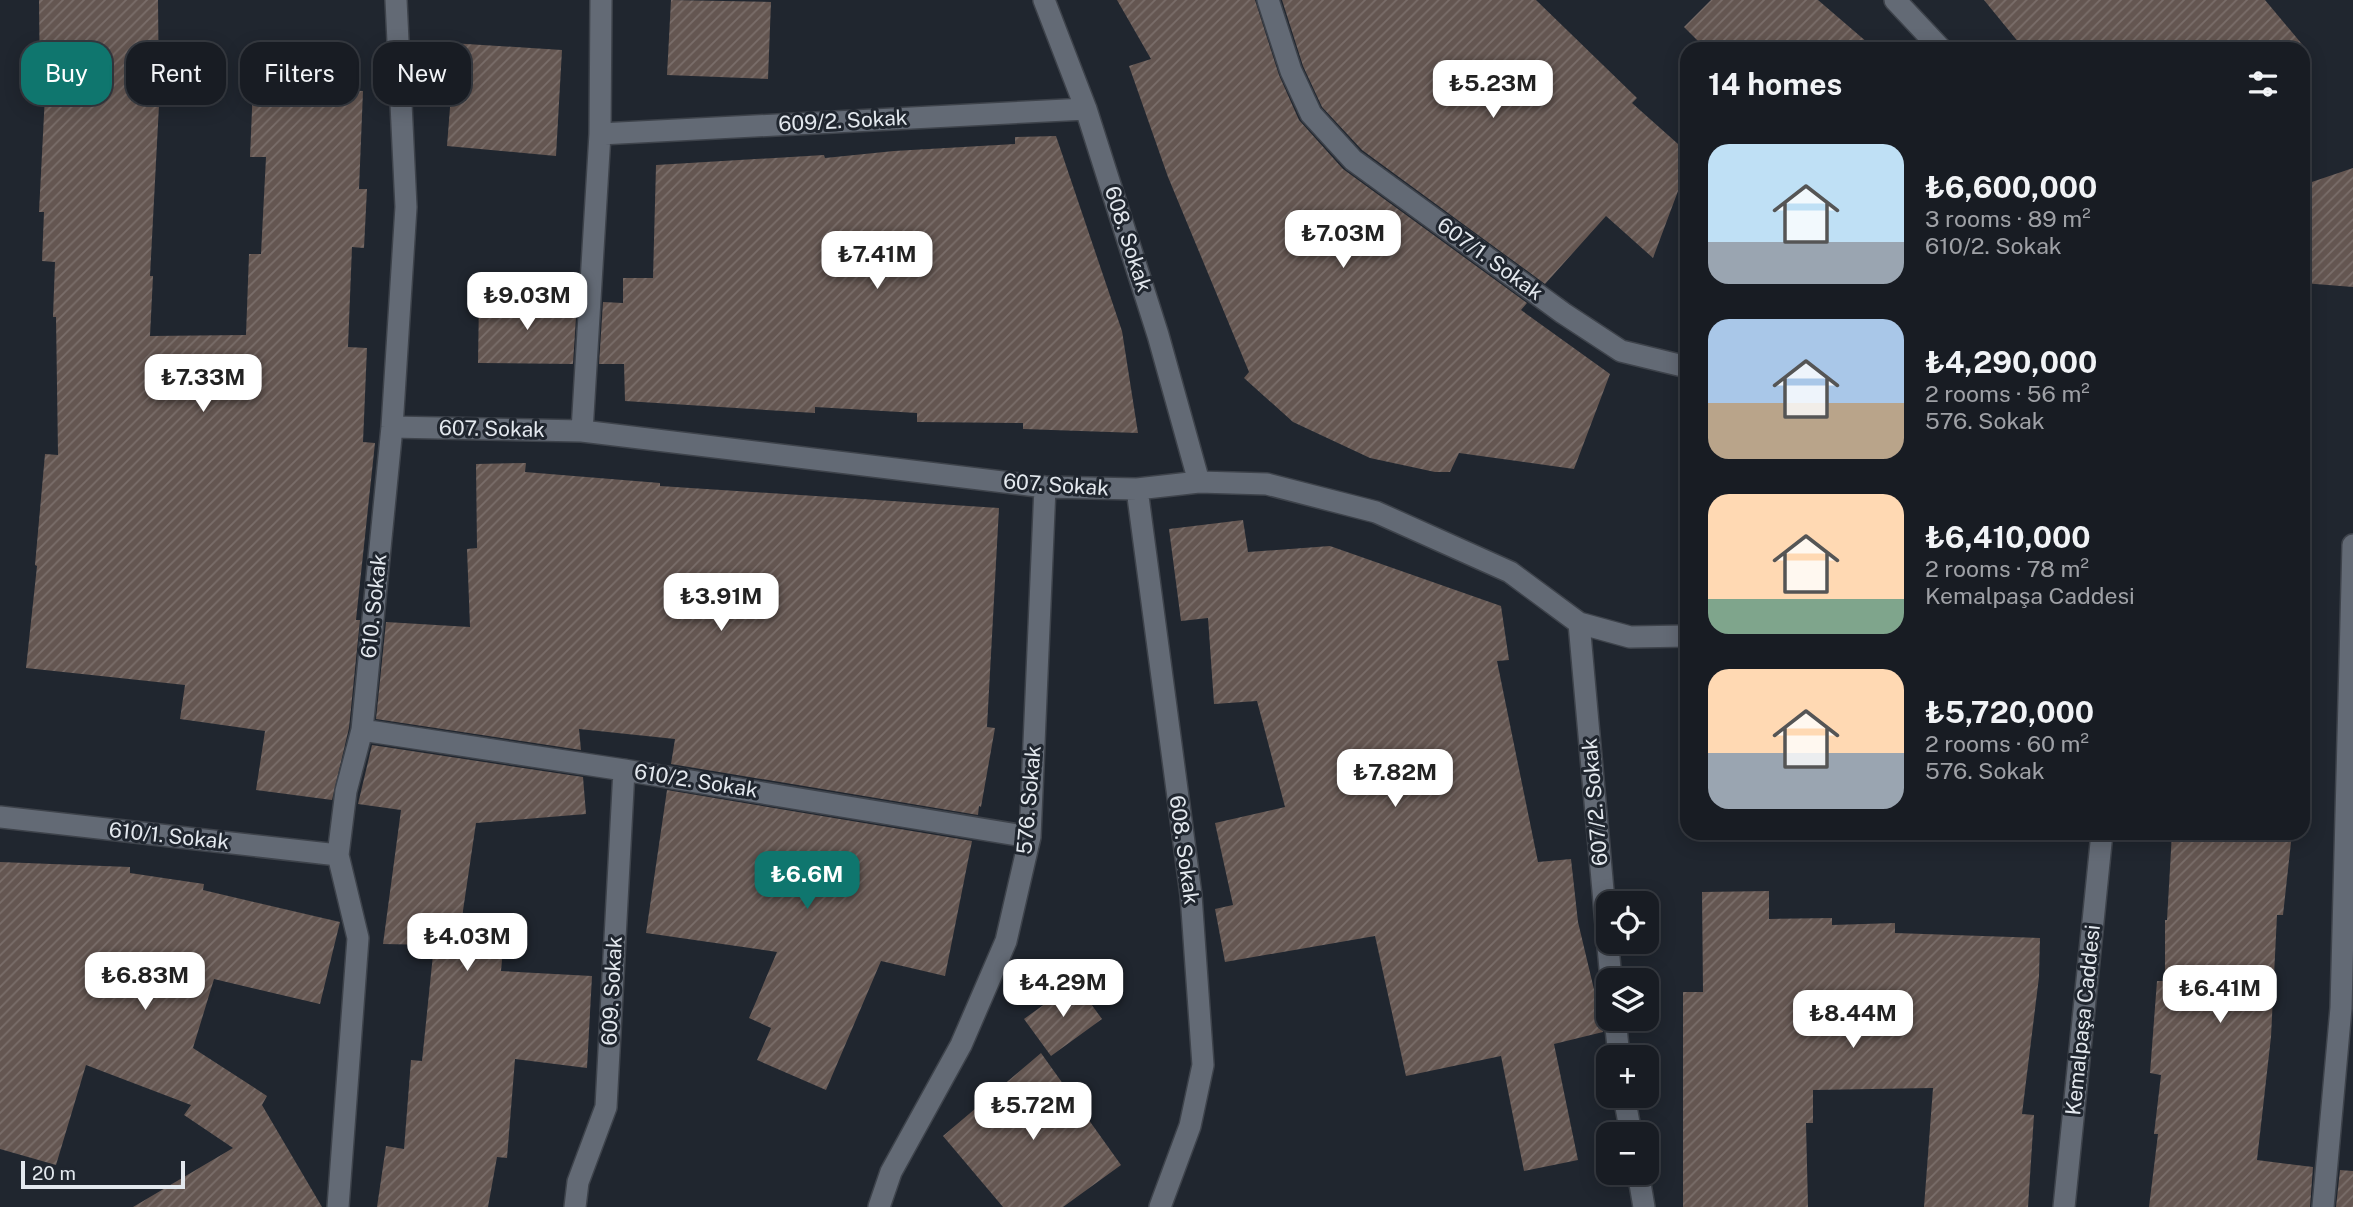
<!DOCTYPE html>
<html lang="en">
<head>
<meta charset="utf-8">
<style>
	:root { --surface:#181c23; --page:#21252b; --text:#f1f3f6; --muted:#9fa1a6; --line:#363a41; --accent:#0f766e }
	body { margin:0; font-family:"Public Sans",sans-serif; background:var(--page); color:var(--text); height:100vh; display:flex; flex-direction:column; font-size:26px; white-space:nowrap }
	* { box-sizing:border-box; margin:0 }
	p { font-size:23px; color:var(--muted) }
	.icon { flex:none; width:38px; height:38px; fill:none; stroke:currentColor; stroke-width:2; stroke-linecap:round; stroke-linejoin:round }
	.map { position:relative; flex:1; overflow:hidden }
	.side { position:absolute; left:1680px; top:42px; width:630px; height:798px; display:flex; flex-direction:column; background:var(--surface); border-radius:21px; box-shadow:0 4px 18px #0003,0 0 0 2px var(--line) }
	.side>* { flex:none }
	.guide { position:absolute; left:21px; top:42px; width:665px; height:63px; display:flex; gap:14px }
	.tools { position:absolute; left:1596px; top:891px; display:grid; gap:14px }
	.tools a { display:grid; place-items:center; width:63px; height:63px; border-radius:14px; background:var(--surface); box-shadow:0 4px 18px #0003,0 0 0 2px var(--line); font-size:35px }
	.scale { position:absolute; left:21px; bottom:18px; width:164px; box-sizing:border-box; padding-left:7px; border:4px solid #e3e8ee; border-top:0; font-size:19px; line-height:24px; white-space:nowrap; color:#e3e8ee; -webkit-text-stroke:5px #20262f; paint-order:stroke }
	.price { position:absolute; translate:-50% -60px; padding:0 16px; border-radius:14px; background:#fff; color:#222; font-size:23px; line-height:46px; filter:drop-shadow(0 2px 4px #0008) }
	.price::after { content:''; position:absolute; left:50%; top:42px; width:21px; height:16px; margin-left:-10px; background:inherit; clip-path:polygon(0 0,100% 0,50% 100%) }
	.price.current { background:var(--accent); color:#fff }
	ul { padding:0; list-style:none }
	li { display:flex; align-items:center; gap:21px; height:175px; padding:0 28px }
	li span { display:grid; place-items:center; flex:none; width:196px; height:140px; border-radius:21px; color:#555 }
	li>.icon { margin-inline-start:auto }
	span .icon { width:84px; height:84px; fill:#fffc; stroke-width:1 }
	li b { font-size:30px }
	h2 { display:flex; justify-content:space-between; align-items:center; height:84px; padding:0 28px; font-size:30px }
	.pill { padding:0 24px; border-radius:21px; background:var(--surface); box-shadow:0 4px 18px #0003,0 0 0 2px var(--line); font-size:24px; line-height:63px }
	.pill.current { background:var(--accent); color:#fff }
	.map>svg:first-child { display:block }
	.building { fill:url(#building-hatch) }
	.lines { fill:none; stroke-linecap:round; stroke-linejoin:round }
	.minor-casing { stroke:#3e434b; stroke-width:24 }
	.minor { stroke:#636a75; stroke-width:21 }
	.labels { text-anchor:middle; stroke-width:6; stroke-linejoin:round; paint-order:stroke }
	.street-label { font-size:21px; fill:#e3e8ee; stroke:#20262f }
</style>
</head>
<body>
<div class="map">
<svg width="2353" height="1207" viewBox="0 0 2353 1207">
	<defs>
		<pattern id="building-hatch" width="6" height="6" patternUnits="userSpaceOnUse" patternTransform="scale(1.75)"><rect width="6" height="6" fill="#645651"/><path d="M-1 1l2-2M0 6l6-6M5 7l2-2" fill="none" stroke="#7a6e6a"/></pattern>
	</defs>
	<rect width="100%" height="100%" fill="#20262f"/>
	<path class="building" d="M 39,0 L 158,0 L 159,105 L 150,276 L 153,276 L 150,336 L 246,335 L 249,254 L 261,254 L 266,157 L 250,157 L 253,86 L 363,91 L 359,189 L 367,189 L 364,248 L 352,247 L 348,347 L 367,348 L 363,442 L 375,443 L 356,620 L 360,620 L 349,728 L 332,800 L 256,790 L 265,731 L 180,719 L 185,685 L 26,668 L 37,566 L 35,565 L 45,454 L 58,455 L 56,317 L 53,317 L 55,262 L 42,261 L 44,212 L 39,212 L 45,95 L 40,95 Z
		M 671,0 L 771,2 L 768,79 L 667,75 Z
		M 1117,0 L 1255,0 L 1279,75 L 1299,120 L 1343,169 L 1527,303 L 1521,310 L 1610,374 L 1574,469 L 1459,453 L 1450,472 L 1435,472 L 1370,458 L 1293,422 L 1244,378 L 1249,372 L 1168,177 L 1129,66 L 1151,59 Z
		M 1282,0 L 1536,0 L 1637,98 L 1632,103 L 1687,152 L 1687,167 L 1653,258 L 1606,216 L 1545,284 L 1362,150 L 1322,107 L 1303,66 Z
		M 1711,0 L 1818,0 L 1875,49 L 1706,49 L 1684,27 Z
		M 1984,0 L 2265,0 L 2306,49 L 2024,49 Z
		M 451,43 L 562,50 L 556,156 L 447,146 L 452,82 Z
		M 1056,136 L 1122,331 L 1138,433 L 1023,429 L 1023,423 L 917,422 L 917,413 L 815,407 L 815,413 L 625,401 L 624,364 L 599,364 L 603,302 L 623,303 L 623,278 L 653,278 L 656,165 L 824,155 L 825,158 L 894,151 L 1015,144 L 1015,137 Z
		M 2353,168 L 2353,287 L 2303,283 L 2303,185 Z
		M 479,300 L 577,302 L 573,364 L 478,363 Z
		M 526,463 L 525,472 L 660,483 L 660,486 L 999,508 L 987,727 L 995,728 L 981,807 L 979,806 L 978,815 L 671,764 L 675,739 L 579,729 L 581,750 L 376,719 L 386,622 L 470,627 L 467,549 L 477,548 L 476,464 Z
		M 1243,520 L 1248,552 L 1330,546 L 1501,606 L 1509,660 L 1497,661 L 1538,862 L 1571,859 L 1578,922 L 1602,1023 L 1603,1032 L 1554,1044 L 1578,1160 L 1524,1171 L 1501,1056 L 1406,1076 L 1375,936 L 1225,962 L 1215,909 L 1233,905 L 1215,823 L 1285,807 L 1257,701 L 1214,704 L 1208,618 L 1181,621 L 1169,529 Z
		M 372,745 L 583,777 L 586,814 L 476,823 L 461,924 L 505,928 L 501,971 L 592,976 L 587,1068 L 515,1059 L 507,1158 L 497,1157 L 488,1207 L 377,1207 L 386,1146 L 404,1149 L 411,1060 L 422,1061 L 434,945 L 383,944 L 401,810 L 358,804 Z
		M 667,790 L 972,841 L 945,976 L 881,961 L 826,1090 L 757,1060 L 771,1028 L 749,1018 L 777,952 L 646,933 Z
		M 2172,833 L 2292,833 L 2283,915 L 2277,915 L 2271,1037 L 2257,1160 L 2313,1167 L 2310,1207 L 2149,1207 L 2158,1134 L 2154,1134 L 2161,1075 L 2150,1073 L 2157,981 L 2165,981 L 2165,920 L 2167,920 Z
		M 0,862 L 130,867 L 130,873 L 204,884 L 203,890 L 340,922 L 320,1004 L 214,979 L 193,1048 L 267,1096 L 262,1105 L 322,1207 L 133,1207 L 233,1148 L 184,1115 L 191,1105 L 86,1065 L 56,1165 L 0,1149 Z
		M 1769,891 L 1769,919 L 1832,918 L 1832,925 L 1895,923 L 1895,933 L 2040,938 L 2039,977 L 2022,1114 L 2034,1115 L 2028,1207 L 1924,1207 L 1933,1088 L 1813,1090 L 1813,1123 L 1806,1123 L 1808,1207 L 1683,1207 L 1683,992 L 1703,992 L 1702,892 Z
		M 1075,982 L 1102,1019 L 1051,1056 L 1024,1019 Z
		M 1041,1053 L 1121,1165 L 1063,1207 L 1003,1207 L 943,1136 Z
		M 2340,1170 L 2353,1171 L 2353,1207 L 2336,1207 Z"/>
	<g class="lines">
		<g class="minor-casing">
			<path id="minor" d="M 1044,0 L 1086,109 L 1158,335 L 1199,482
				M 1268,0 L 1291,71 L 1311,114 L 1353,160 L 1563,313 L 1621,351 L 1687,367
				M 1895,0 L 1941,49
				M 600,134 L 1086,109
				M 392,427 L 582,431 L 1045,487 L 1137,489 L 1199,482 L 1267,484 L 1376,512 L 1510,572 L 1579,623 L 1630,637 L 1687,636
				M 582,431 L 600,134 L 601,0
				M 1137,489 L 1191,895 L 1203,1065 L 1190,1126 L 1160,1207
				M 1579,623 L 1611,980
				M 362,730 L 624,770 L 1030,837
				M 0,817 L 338,855
				M 1615,1018 L 1619,1057
				M 1624,1096 L 1631,1134
				M 1638,1172 L 1644,1207
				M 338,1207 L 358,938 L 338,855 L 346,791 L 362,730 L 392,427 L 406,207 L 396,0
				M 575,1207 L 578,1182 L 606,1107 L 624,770
				M 879,1207 L 891,1172 L 961,1045 L 1006,941 L 1030,837 L 1045,487
				M 2064,1207 L 2102,833
				M 2323,1207 L 2341,1008 L 2353,545"/>
		</g>
		<use href="#minor" class="minor"/>
	</g>
	<g class="labels">
		<g class="street-label">
			<text transform="translate(843 121) rotate(-3)" y="7">609/2. Sokak</text>
			<text transform="translate(1128 239) rotate(72)" y="7">608. Sokak</text>
			<text transform="translate(1490 259) rotate(36)" y="7">607/1. Sokak</text>
			<text transform="translate(492 429) rotate(1)" y="7">607. Sokak</text>
			<text transform="translate(1056 485) rotate(4)" y="7">607. Sokak</text>
			<text transform="translate(374 606) rotate(-84)" y="7">610. Sokak</text>
			<text transform="translate(696 781) rotate(9)" y="7">610/2. Sokak</text>
			<text transform="translate(1029 800) rotate(-85)" y="7">576. Sokak</text>
			<text transform="translate(1595 802) rotate(-95)" y="7">607/2. Sokak</text>
			<text transform="translate(169 836) rotate(6)" y="7">610/1. Sokak</text>
			<text transform="translate(1184 850) rotate(82)" y="7">608. Sokak</text>
			<text transform="translate(612 991) rotate(-87)" y="7">609. Sokak</text>
			<text transform="translate(2083 1020) rotate(-84)" y="7">Kemalpaşa Caddesi</text>
		</g>
	</g>
</svg>
<div class="tools">
<a><svg class="icon" aria-label="locate" viewBox="0 0 24 24"><circle cx="12" cy="12" r="6"/><path d="M12 2v4M12 18v4M2 12h4M18 12h4"/></svg></a>
<a><svg class="icon" aria-label="layers" viewBox="0 0 24 24"><path d="M12 4l9 5-9 5-9-5zM3 14l9 5 9-5"/></svg></a>
<a>+</a>
<a>−</a>
</div>
<div class="scale">20 m</div>
<b class="price" style="left:1493px;top:120px">₺5.23M</b>
<b class="price" style="left:1343px;top:270px">₺7.03M</b>
<b class="price" style="left:877px;top:291px">₺7.41M</b>
<b class="price" style="left:527px;top:332px">₺9.03M</b>
<b class="price" style="left:203px;top:414px">₺7.33M</b>
<b class="price" style="left:721px;top:633px">₺3.91M</b>
<b class="price" style="left:1395px;top:809px">₺7.82M</b>
<b class="price current" style="left:807px;top:911px">₺6.6M</b>
<b class="price" style="left:467px;top:973px">₺4.03M</b>
<b class="price" style="left:145px;top:1012px">₺6.83M</b>
<b class="price" style="left:1063px;top:1019px">₺4.29M</b>
<b class="price" style="left:2220px;top:1025px">₺6.41M</b>
<b class="price" style="left:1853px;top:1050px">₺8.44M</b>
<b class="price" style="left:1033px;top:1142px">₺5.72M</b>
<div class="guide">
<a class="pill current">Buy</a>
<a class="pill">Rent</a>
<a class="pill">Filters</a>
<a class="pill">New</a>
</div>
<section class="side">
<h2>14 homes<svg class="icon" aria-label="filters" viewBox="0 0 24 24"><path d="M4 7h16M4 17h16"/><circle cx="9" cy="7" r="2"/><circle cx="15" cy="17" r="2"/></svg></h2>
<ul>
<li><span style="background:linear-gradient(#bfe0f5 70%,#9aa5b1 0)"><svg class="icon" aria-label="home" viewBox="0 0 24 24"><path d="M3 11l9-7 9 7M6 9v11h12V9"/></svg></span><div><b>₺6,600,000</b><p>3 rooms · 89 m²</p><p>610/2. Sokak</p></div></li>
<li><span style="background:linear-gradient(#a9c7e8 60%,#b9a48a 0)"><svg class="icon" aria-label="home" viewBox="0 0 24 24"><path d="M3 11l9-7 9 7M6 9v11h12V9"/></svg></span><div><b>₺4,290,000</b><p>2 rooms · 56 m²</p><p>576. Sokak</p></div></li>
<li><span style="background:linear-gradient(#ffd9b3 75%,#7fa58c 0)"><svg class="icon" aria-label="home" viewBox="0 0 24 24"><path d="M3 11l9-7 9 7M6 9v11h12V9"/></svg></span><div><b>₺6,410,000</b><p>2 rooms · 78 m²</p><p>Kemalpaşa Caddesi</p></div></li>
<li><span style="background:linear-gradient(#ffd9b3 60%,#9aa5b1 0)"><svg class="icon" aria-label="home" viewBox="0 0 24 24"><path d="M3 11l9-7 9 7M6 9v11h12V9"/></svg></span><div><b>₺5,720,000</b><p>2 rooms · 60 m²</p><p>576. Sokak</p></div></li>
</ul>
</section>
</div>
</body>
</html>
